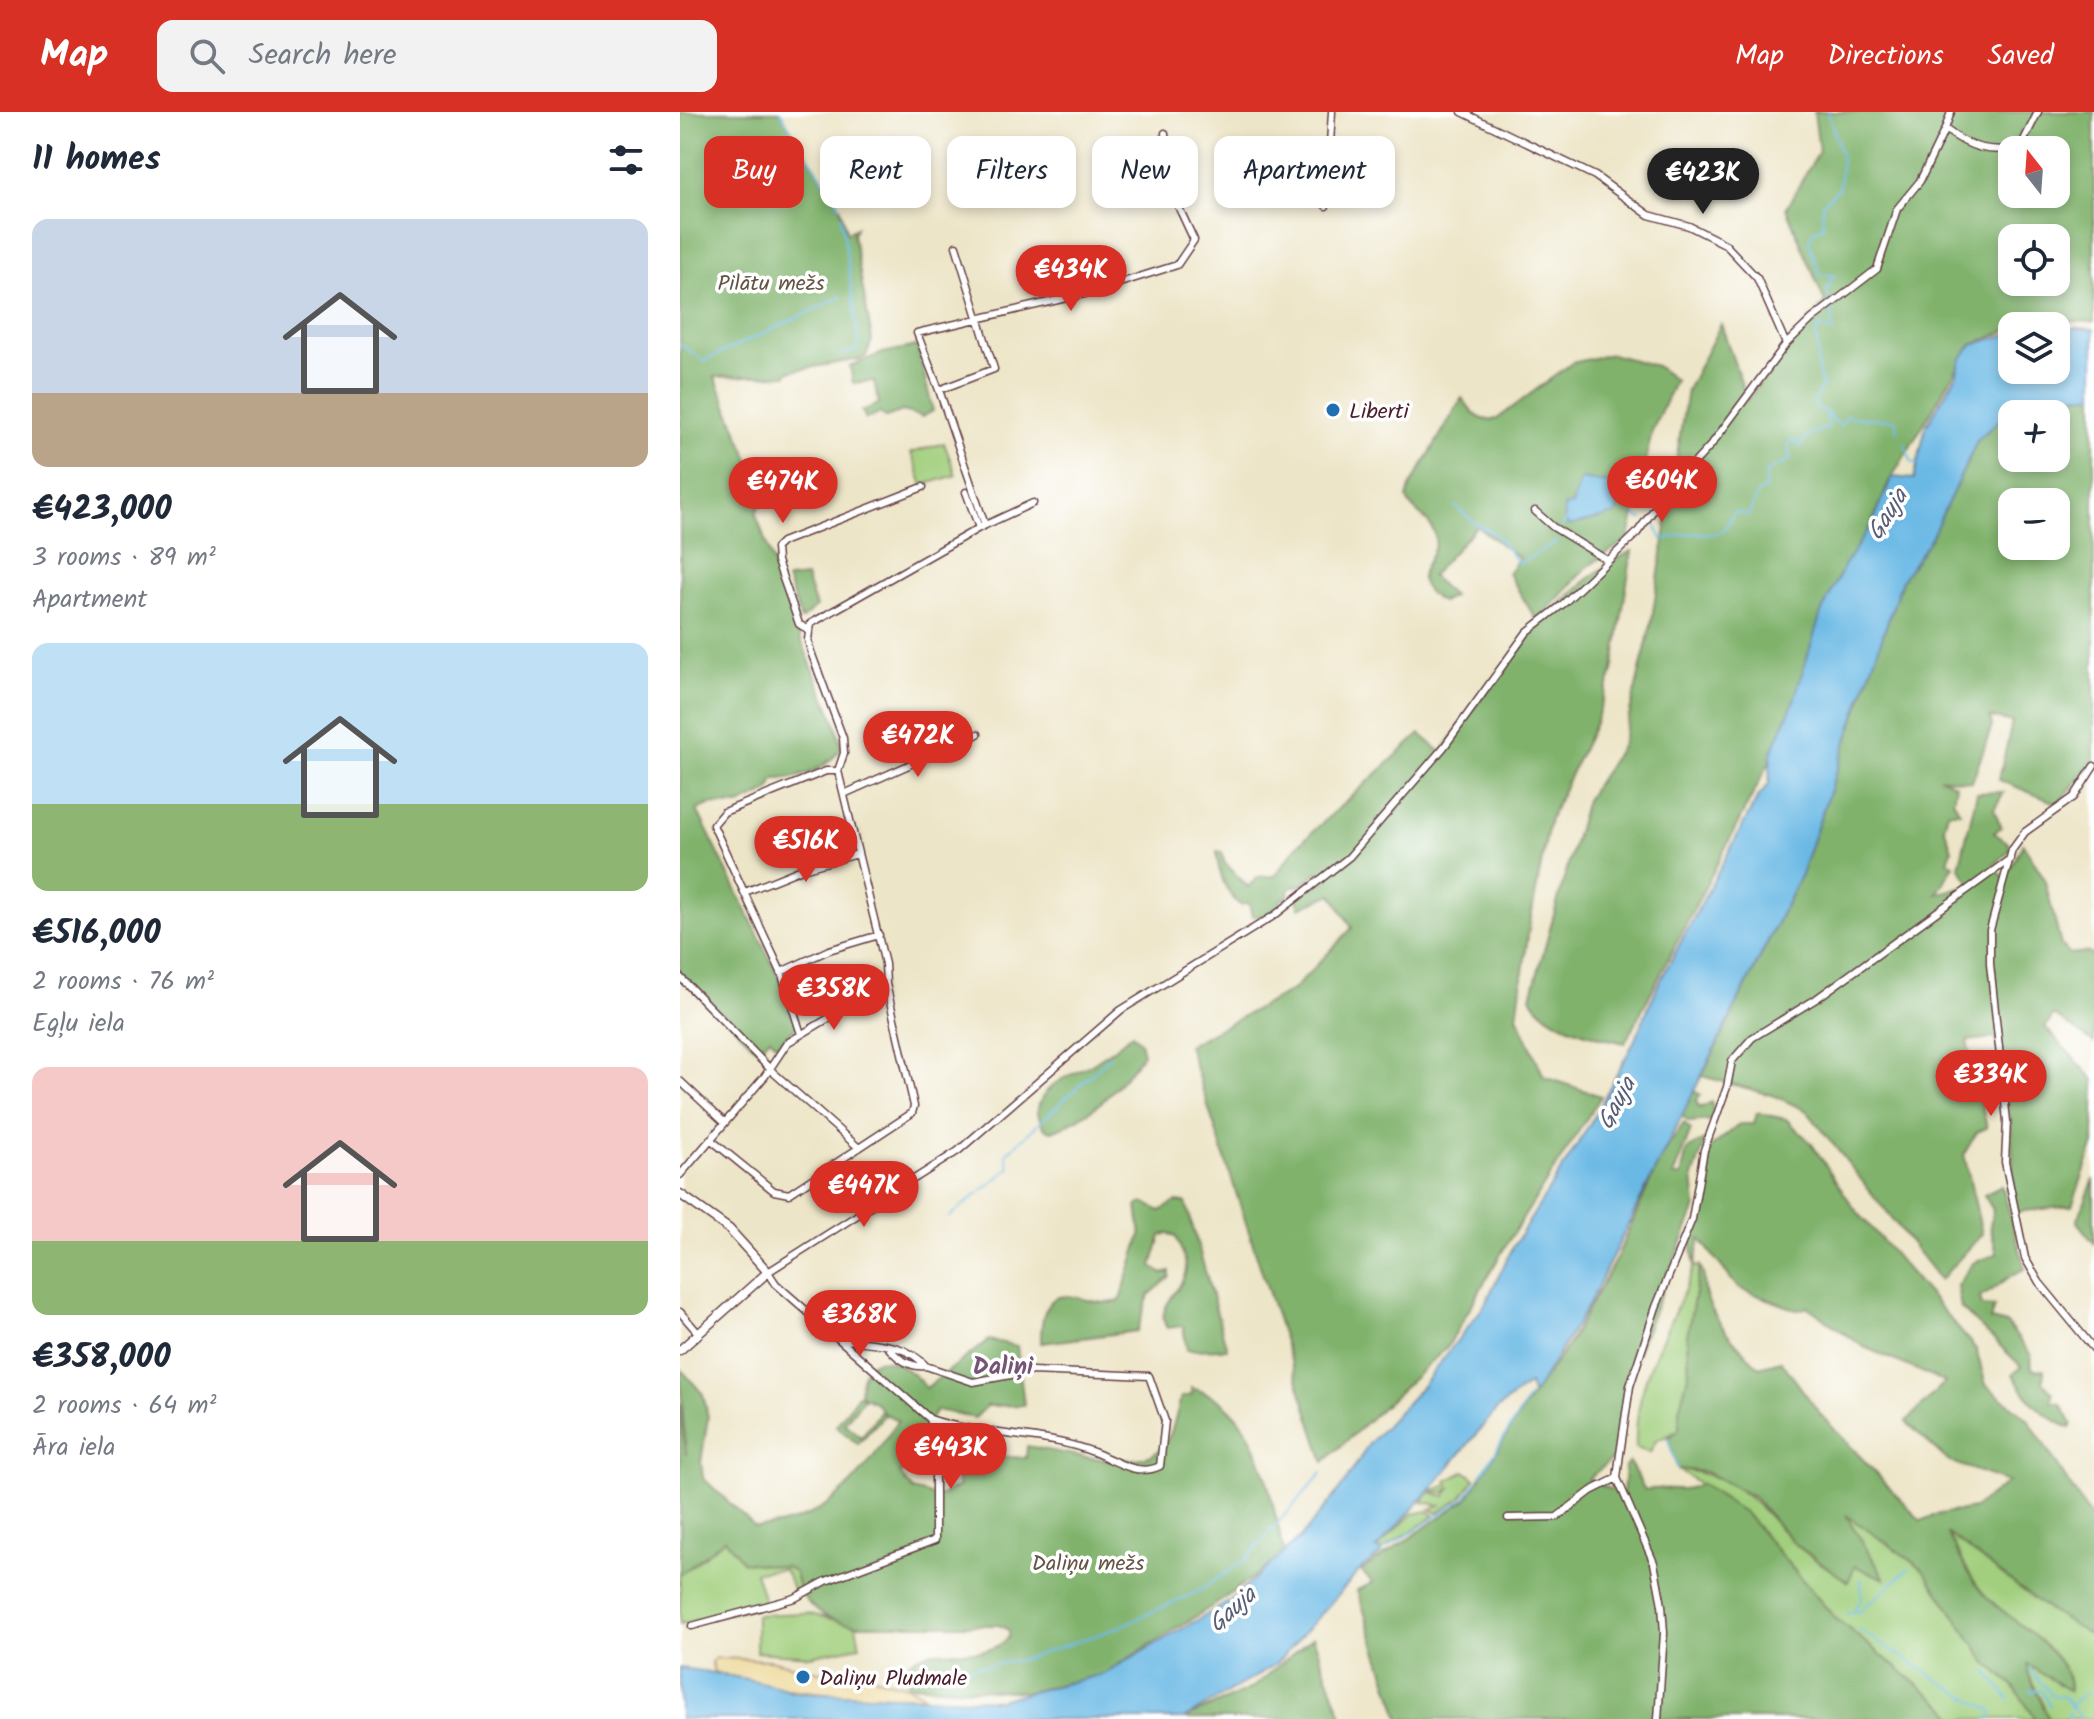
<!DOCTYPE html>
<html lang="en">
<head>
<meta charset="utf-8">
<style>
	:root { --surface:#fff; --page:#f2f2f3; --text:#1f2937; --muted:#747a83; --accent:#d93025 }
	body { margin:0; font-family:Kalam,sans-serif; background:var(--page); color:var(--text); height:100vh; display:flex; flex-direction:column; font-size:30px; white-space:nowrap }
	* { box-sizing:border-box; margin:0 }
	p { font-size:26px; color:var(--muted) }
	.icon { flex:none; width:44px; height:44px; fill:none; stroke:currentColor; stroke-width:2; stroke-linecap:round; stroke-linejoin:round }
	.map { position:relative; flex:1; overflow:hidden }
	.panel { display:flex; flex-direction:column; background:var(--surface); width:680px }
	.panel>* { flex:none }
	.top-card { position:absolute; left:24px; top:24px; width:760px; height:72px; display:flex; gap:16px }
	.needle { width:52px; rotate:343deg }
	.controls { position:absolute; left:1318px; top:24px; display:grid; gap:16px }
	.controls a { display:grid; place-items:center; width:72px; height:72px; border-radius:16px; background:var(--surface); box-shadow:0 4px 12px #0003; font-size:40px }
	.price { position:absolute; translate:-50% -68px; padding:0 18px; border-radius:28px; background:var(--accent); color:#fff; font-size:26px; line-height:52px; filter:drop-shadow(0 2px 4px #0008) }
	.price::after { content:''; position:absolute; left:50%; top:48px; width:24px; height:18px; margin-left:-12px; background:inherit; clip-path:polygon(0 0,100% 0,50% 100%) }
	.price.active { background:#222; color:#fff }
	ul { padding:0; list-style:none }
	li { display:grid; align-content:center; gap:16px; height:424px; padding:0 32px }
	li span { display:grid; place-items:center; height:248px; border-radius:16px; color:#555 }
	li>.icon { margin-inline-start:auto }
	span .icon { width:144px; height:144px; fill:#fffc; stroke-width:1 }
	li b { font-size:34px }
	h2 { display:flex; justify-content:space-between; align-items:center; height:96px; padding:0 32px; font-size:34px }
	.chip { padding:0 28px; border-radius:16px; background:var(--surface); box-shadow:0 4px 12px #0003; font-size:28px; line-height:72px }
	.chip.active { background:var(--accent); color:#fff }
	header { display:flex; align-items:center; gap:48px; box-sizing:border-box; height:112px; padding:0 40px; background:var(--accent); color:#fff }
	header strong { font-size:38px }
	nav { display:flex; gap:44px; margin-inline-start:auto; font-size:28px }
	.search { width:560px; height:72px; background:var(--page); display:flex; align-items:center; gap:20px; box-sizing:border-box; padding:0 28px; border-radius:16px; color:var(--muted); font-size:30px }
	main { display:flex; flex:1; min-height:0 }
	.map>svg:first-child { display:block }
	.green { fill:#a1cf7d; stroke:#767754; stroke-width:2 }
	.forest { fill:#80b26c; stroke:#65684c; stroke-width:2; fill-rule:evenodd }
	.sand { fill:#eeda9e; stroke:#9c7c64; stroke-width:2 }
	.water { fill:#6bb9e5; stroke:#5a6c88; stroke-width:2 }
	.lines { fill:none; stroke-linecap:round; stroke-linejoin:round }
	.stream { stroke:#6bb9e5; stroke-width:2 }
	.street-casing { stroke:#623d42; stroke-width:9 }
	.secondary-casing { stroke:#623d42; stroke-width:11 }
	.street { stroke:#fff; stroke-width:6 }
	.secondary { stroke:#fff; stroke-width:8 }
	.poi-dot { fill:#1f6fb2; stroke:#fff; stroke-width:3 }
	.labels { text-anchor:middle; stroke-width:7; stroke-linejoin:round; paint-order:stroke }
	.park-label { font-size:22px; fill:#645444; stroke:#fff }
	.poi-label { font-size:22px; fill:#4a1f2b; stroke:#fff; text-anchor:start }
	.water-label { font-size:24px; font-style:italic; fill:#575d75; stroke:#fff }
	.neighbourhood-label { font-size:24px; font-weight:bold; fill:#755475; stroke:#fff }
</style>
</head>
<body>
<header>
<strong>Map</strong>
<div class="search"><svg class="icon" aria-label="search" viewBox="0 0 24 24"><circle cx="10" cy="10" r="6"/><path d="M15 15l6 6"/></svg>Search here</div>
<nav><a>Map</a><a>Directions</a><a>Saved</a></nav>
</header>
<main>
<section class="panel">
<h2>11 homes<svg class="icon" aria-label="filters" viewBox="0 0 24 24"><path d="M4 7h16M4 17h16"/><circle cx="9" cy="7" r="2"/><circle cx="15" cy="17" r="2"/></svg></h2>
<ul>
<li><span style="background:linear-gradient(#c9d6e8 70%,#b9a48a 0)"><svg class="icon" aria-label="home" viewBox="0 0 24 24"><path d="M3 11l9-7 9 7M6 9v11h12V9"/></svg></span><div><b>€423,000</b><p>3 rooms · 89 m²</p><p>Apartment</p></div></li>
<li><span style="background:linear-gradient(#bfe0f5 65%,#8fb573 0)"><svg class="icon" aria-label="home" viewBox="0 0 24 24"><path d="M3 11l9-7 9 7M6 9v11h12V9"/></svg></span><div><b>€516,000</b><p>2 rooms · 76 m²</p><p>Egļu iela</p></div></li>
<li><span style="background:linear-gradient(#f6c9c9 70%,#8fb573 0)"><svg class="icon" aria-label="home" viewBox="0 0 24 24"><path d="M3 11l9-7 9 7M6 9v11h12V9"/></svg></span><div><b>€358,000</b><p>2 rooms · 64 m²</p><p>Āra iela</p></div></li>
</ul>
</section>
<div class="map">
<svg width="1414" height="1607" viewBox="0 0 1414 1607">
	<rect width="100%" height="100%" fill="#fff"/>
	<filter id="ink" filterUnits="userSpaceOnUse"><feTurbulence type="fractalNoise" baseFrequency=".0125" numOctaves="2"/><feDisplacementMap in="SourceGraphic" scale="16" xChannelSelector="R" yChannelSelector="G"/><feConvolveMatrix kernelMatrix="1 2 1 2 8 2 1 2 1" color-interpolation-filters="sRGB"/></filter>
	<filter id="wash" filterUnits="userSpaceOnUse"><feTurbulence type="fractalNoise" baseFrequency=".006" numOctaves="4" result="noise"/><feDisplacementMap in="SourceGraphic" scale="32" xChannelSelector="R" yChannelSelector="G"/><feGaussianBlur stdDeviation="1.8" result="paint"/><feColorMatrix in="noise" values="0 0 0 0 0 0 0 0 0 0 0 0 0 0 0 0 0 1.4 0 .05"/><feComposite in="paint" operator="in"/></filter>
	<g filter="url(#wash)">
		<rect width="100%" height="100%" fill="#ede5c7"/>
		<path class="green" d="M 264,331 L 276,363 L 243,373 L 231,341 Z
			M 1020,1154 L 1007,1224 L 1009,1261 L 999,1298 L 999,1318 L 976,1329 L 970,1341 L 956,1336 C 953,1265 991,1218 1014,1155 Z
			M 997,1357 C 1064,1365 1072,1391 1116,1432 C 1130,1446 1151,1457 1167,1469 L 1175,1454 L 1204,1465 L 1164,1401 L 1242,1456 L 1308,1552 L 1332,1572 L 1356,1607 L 1275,1607 L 1268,1597 L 1154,1505 L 1065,1401 Z
			M 785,1359 L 795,1367 L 781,1386 L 758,1401 L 750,1397 L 760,1393 L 742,1390 L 750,1380 L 765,1384 L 772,1375 L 765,1380 L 750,1379 L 769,1373 L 767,1369 Z
			M 748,1399 L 755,1404 L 702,1438 L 695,1438 L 732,1402 Z
			M 1266,1418 L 1369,1498 L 1414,1525 L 1414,1607 L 1369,1607 L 1348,1561 L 1348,1553 L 1390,1579 C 1389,1536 1329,1512 1304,1483 C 1289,1465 1278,1439 1266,1418 Z
			M 45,1427 L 63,1450 L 107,1455 L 116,1461 L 119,1480 L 115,1481 L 104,1457 L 75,1460 L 85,1493 L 0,1512 L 0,1463 Z
			M 126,1501 L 176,1513 L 180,1534 L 130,1544 L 76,1540 L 76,1503 Z"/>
		<path class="forest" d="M 0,0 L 100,0 L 160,94 L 167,121 L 176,116 L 173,122 L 192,228 L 186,244 L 180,247 L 110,259 L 106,263 L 35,265 L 70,350 L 81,359 L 76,365 L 83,368 L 90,389 L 80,392 L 76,402 L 115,514 L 156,612 L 162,636 C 144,658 121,668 94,667 L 89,679 L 59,693 L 31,692 L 17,698 L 113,894 L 117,914 L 97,933 L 90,926 L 78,938 L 0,861 Z
			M 1134,0 L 1414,0 L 1414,210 L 1353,208 L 1291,233 L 1209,370 L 1110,610 L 945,931 C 917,925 864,913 851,885 L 906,688 L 942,633 L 971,513 L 1007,278 L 1041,212 L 1067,288 L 1145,190 L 1106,96 L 1139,39 ZM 1332,38 L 1376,38 L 1376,82 L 1332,82 ZM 1332,126 L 1376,126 L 1376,170 L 1332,170 Z
			M 237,234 L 253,299 L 242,305 L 223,299 L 206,305 L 199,301 L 186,307 L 182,299 L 199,292 L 194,269 L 173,271 L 170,254 L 203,241 Z
			M 931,242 L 976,254 L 995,268 L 972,319 L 949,426 L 906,456 L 857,509 L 828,461 L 839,446 L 797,414 L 751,464 L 773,484 L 761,490 C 717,462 764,449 754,420 C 749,405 731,400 727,386 L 730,375 L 782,286 C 792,299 798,312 817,307 L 892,251 Z
			M 1372,284 L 1414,284 L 1414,649 L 1378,692 L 1319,668 L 1332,610 L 1310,605 L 1312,614 L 1292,670 L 1259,665 L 1276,673 L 1273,688 L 1280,700 L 1268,700 L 1264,715 L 1272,738 L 1268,749 L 1274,753 L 1257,782 L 1291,772 L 1279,755 L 1297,681 L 1324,680 L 1314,697 L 1321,715 L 1314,721 L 1330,732 L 1329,739 L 1313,754 L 1325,766 L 1343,732 L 1364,766 L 1381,833 L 1389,842 L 1406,840 L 1414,844 L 1414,931 L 1374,903 L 1365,915 L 1414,968 L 1414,1032 L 1392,1094 L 1335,1100 L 1331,1011 L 1316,926 L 1287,929 L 1307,1016 L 1297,1020 L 1284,1042 L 1302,1122 L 1260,1168 L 1127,999 L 1095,984 L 1022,964 L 1121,762 L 1222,468 L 1252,424 L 1298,327 L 1336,294 ZM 1332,302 L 1376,302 L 1376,346 L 1332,346 ZM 1332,390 L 1376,390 L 1376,434 L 1332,434 Z
			M 952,439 L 933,559 L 915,611 L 870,706 L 849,816 L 837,904 L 864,965 L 921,984 L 826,1133 L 768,1234 L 644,1350 L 508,933 L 613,878 L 672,816 L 652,782 L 620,796 L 617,788 L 622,781 L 647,768 L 638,760 L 622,773 L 610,776 L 608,785 L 600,788 L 601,793 L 584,804 L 572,804 L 569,791 L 560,793 C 546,782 537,758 537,739 L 542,740 L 544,750 L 568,775 L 578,765 L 595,764 L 616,735 L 740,622 L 761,640 C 812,573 875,476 952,439 Z
			M 126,465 L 136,495 L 121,508 L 107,467 Z
			M 452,922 L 460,929 L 463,942 C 433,980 418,1001 372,1019 L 365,1017 L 357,1001 C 362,968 393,965 416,949 C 429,941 440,931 452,922 Z
			M 1014,979 L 1021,983 L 1016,989 L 1020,996 L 1032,990 L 1033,1008 L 1009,1010 L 1001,1003 Z
			M 1077,1001 L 1106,1007 L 1131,1031 L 1174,1096 L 1296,1237 L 1306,1273 L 1348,1307 L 1414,1411 L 1414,1525 L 1369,1498 L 1267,1421 C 1278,1441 1290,1468 1306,1484 C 1334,1513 1386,1536 1390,1579 L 1348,1553 L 1348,1561 L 1369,1607 L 1356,1607 L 1332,1572 L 1308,1552 L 1242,1456 L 1166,1403 L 1205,1467 L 1175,1454 L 1168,1470 L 1115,1432 L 1073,1385 L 1026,1360 L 997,1357 L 988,1326 L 999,1318 L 999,1298 L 1009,1261 L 1007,1224 L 1020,1154 C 1027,1166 1022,1173 1026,1184 C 1036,1213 1058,1234 1079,1255 L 1101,1249 L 1141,1303 L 1241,1409 L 1255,1403 L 1294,1396 L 1328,1370 L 1268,1349 L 1226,1310 L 1265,1270 L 1184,1235 L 1128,1195 L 1117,1198 L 1058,1176 L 1020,1127 L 1014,1155 L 1011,1123 L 1023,1104 L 1029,1037 L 1060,1012 L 1074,1012 Z
			M 1004,1011 L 1011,1018 L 993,1064 L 1001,1064 L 1007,1038 L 1026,1027 L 1013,1065 L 1016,1095 L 955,1246 L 939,1312 L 937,1343 L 908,1367 L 943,1383 L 945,1354 L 949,1350 L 965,1378 C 986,1373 1002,1382 1021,1372 L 1065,1401 L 1154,1505 L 1268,1597 L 1275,1607 L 720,1607 L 677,1478 L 693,1471 L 681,1459 L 787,1387 L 842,1298 L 888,1233 L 936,1147 L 981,1045 Z
			M 1414,1067 L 1414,1131 L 1397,1110 Z
			M 1322,1074 L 1345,1157 C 1326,1163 1318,1177 1300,1185 L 1302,1194 L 1314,1195 L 1310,1208 L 1327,1212 L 1351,1243 L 1352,1257 L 1364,1258 L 1363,1270 L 1373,1281 L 1372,1290 L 1381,1292 L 1392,1312 L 1390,1316 C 1364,1305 1346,1288 1333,1262 L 1342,1255 L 1281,1196 L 1277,1174 L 1293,1151 L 1317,1142 L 1310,1114 L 1313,1098 L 1304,1083 Z
			M 464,1090 L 480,1099 L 496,1090 L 506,1091 L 547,1237 L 507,1238 L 503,1214 L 487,1216 C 473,1195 505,1178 506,1156 C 506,1145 499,1134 496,1125 L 488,1121 L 481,1124 L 472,1154 L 483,1162 L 490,1159 L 490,1165 L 469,1183 L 457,1219 L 361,1231 C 360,1149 411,1203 440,1188 L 461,1123 L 457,1094 Z
			M 309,1228 L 337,1234 L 344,1293 L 307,1294 L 295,1306 L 257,1298 L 224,1344 L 221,1364 L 233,1378 L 258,1385 L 279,1374 L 276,1366 L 285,1353 L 316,1344 L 346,1346 L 347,1334 C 378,1339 465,1364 485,1332 C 494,1318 497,1300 501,1285 L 512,1283 L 511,1276 C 582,1293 588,1382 605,1442 L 539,1490 L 423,1562 L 348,1580 L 228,1573 L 225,1555 C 250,1523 304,1555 329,1525 L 329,1518 L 319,1513 L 176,1513 C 143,1508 121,1494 115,1461 L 107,1455 L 63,1450 L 45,1427 L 0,1463 L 0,1291 L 6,1343 L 0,1256 L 23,1282 L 28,1305 L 21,1350 L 23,1366 L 75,1415 C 145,1415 185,1362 218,1308 L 205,1302 L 178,1332 L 156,1314 L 178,1283 L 184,1285 L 180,1281 C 182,1229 224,1248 246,1276 ZM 185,1285 L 196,1291 L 204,1302 L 200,1300 L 181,1325 L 164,1311 Z
			M 633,1525 L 663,1607 L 503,1607 L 572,1576 Z"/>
		<path class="sand" d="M 36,1546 L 90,1548 L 139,1560 L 183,1562 L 227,1574 L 245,1584 C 177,1585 97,1581 34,1560 L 31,1550 Z"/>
		<path class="water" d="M 1376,215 L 1414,217 L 1414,283 L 1372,284 L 1336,294 L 1298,327 L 1252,424 L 1222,468 L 1121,762 L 909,1192 L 857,1277 L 852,1282 L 849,1272 L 816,1298 L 752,1376 L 696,1437 L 702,1438 L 701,1442 L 681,1457 L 596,1552 L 503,1607 L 0,1607 L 0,1556 C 37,1561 81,1568 115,1580 L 319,1588 L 423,1562 L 549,1490 L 621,1425 L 664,1372 L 689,1332 L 742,1274 L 804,1194 L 833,1135 L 910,1012 L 954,930 L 978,873 L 1078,685 L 1089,672 L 1091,641 L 1112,594 L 1141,501 L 1165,452 L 1193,410 L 1212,365 L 1234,367 L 1246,314 L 1276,264 L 1281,247 L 1292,233 L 1332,221 L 1332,258 L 1376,258 Z
			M 901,367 L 935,372 L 943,379 L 936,402 L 890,414 L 885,410 L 884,395 L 892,393 Z"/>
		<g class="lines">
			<path class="stream" d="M 100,0 L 160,94
				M 1148,0 L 1162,46 L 1159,76 L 1142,92 L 1143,114 L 1132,120 L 1129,131 L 1140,163 L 1154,163 L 1147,178 L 1150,189
				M 0,232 L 24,249 L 161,185
				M 161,243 L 176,238 L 179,231 L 161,103
				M 1146,300 L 1137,297 L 1134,288 L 1143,273 C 1133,257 1141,238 1136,220 L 1141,214 L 1152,221 L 1152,197
				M 1225,332 L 1232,351 L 1239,350
				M 937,393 L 949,392 L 957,405 L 963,407
				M 775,394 L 796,412 L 814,421 L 839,452 L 878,429
				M 973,409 L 982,427 C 990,426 999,423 1007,422 C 1034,418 1040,432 1054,400 L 1069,403 L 1078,380 L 1085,378 L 1086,360 L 1110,348 L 1108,331 L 1113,328 L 1120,335 L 1126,324 L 1149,315 L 1146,300 L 1160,314 L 1167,304 C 1184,309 1201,304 1216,309 L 1218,320
				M 882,414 L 887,408
				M 269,1105 L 330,1056 L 326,1042 L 431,944
				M 988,1326 L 997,1357
				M 801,1363 L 849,1285
				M 705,1437 L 784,1387 L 798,1368
				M 1174,1497 L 1182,1487 L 1181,1467
				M 1167,1501 L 1181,1499 L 1229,1456
				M 1179,1518 C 1223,1544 1264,1575 1310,1597 L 1313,1600 L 1309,1607
				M 1350,1558 L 1373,1584 L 1384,1585 L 1401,1607
				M 1307,1560 L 1329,1587
				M 247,1563 L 345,1547 L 437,1516 L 521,1478 L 565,1448 L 642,1361
				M 1361,1578 L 1370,1594
				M 1350,1579 L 1359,1578
				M 1389,1594 L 1407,1581
				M 1388,1601 L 1391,1607"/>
		</g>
	</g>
	<g filter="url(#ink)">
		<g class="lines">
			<g class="street-casing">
				<path id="street" d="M 782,0 L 915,64 L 969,103 L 1009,114 L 1045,132 L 1077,166 L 1106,232
					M 1265,17 L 1271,0
					M 646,94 L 652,0
					M 276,134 L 314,257 L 259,278 L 305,413
					M 259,278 L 237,221 L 408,181 L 497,153 L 514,128 L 492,81 L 485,21
					M 286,380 L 299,416
					M 855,399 L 873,415 L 927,448
					M 128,518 L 119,512 L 97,449 L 96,436 L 102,430 L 243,375
					M 1414,654 L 1394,685 L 1345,720 L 1332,738 L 1310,818 L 1310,852 L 1327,1009 L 1325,1050 L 1345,1146 L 1359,1170 L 1414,1237
					M 158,659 L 164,641 L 163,626 L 131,540 L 128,528 L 130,512 L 299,416 L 353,391
					M 164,682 L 298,622
					M 65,780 L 122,757 L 178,742
					M 101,860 L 149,838 L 199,823
					M 0,865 L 94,961 L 179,1036
					M 121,922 L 101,860 L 33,713 L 44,700 L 146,659 L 158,659
					M 0,969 L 44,1010
					M 30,1027 L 94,1079 L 109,1082 L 232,1001 L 234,994 L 206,872 L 205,852 L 158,659
					M 0,1063 L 85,964 L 107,931 L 206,872
					M 0,1200 L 19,1222
					M 162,1227 C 195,1233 223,1229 246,1254 C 230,1256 218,1247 208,1235
					M 246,1254 L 293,1270 L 352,1259 L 469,1264 L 485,1309 L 480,1354 C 458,1365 436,1349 416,1341 C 364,1320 303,1325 250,1307
					M 828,1406 L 877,1405 L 911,1379 L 937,1366
					M 12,1514 L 115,1486 L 146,1469 L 255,1428 L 255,1323 L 250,1307 L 96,1172 L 88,1160 L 278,1039 L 441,898 L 595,803 L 669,745 L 764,635 L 847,520 L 883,492 L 957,421 L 983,385 L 1031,333 L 1106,232 L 1132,207 L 1197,157 L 1217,97 L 1240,69 L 1265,17 C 1290,36 1308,41 1340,36 L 1358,0
					M 978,1607 L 984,1521 L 982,1493 L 974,1451 L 937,1366 L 940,1342 L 950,1274 L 976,1195 L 1012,1107 L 1024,1038 L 1047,975 L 1052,949 L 1072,926 L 1136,887 L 1330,747"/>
			</g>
			<g class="secondary-casing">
				<path id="secondary" d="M 0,1082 L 49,1117 L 88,1160 L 0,1238"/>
			</g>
			<use href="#street" class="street"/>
			<use href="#secondary" class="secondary"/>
		</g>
	</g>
	<g class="poi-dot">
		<circle cx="653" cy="298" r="8"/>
		<circle cx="123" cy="1565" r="8"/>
	</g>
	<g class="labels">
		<g class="park-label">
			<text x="91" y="178">Pilātu mežs</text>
			<text x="408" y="1458">Daliņu mežs</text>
		</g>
		<g class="poi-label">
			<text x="669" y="306">Liberti</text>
			<text x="139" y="1573">Daliņu Pludmale</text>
		</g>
		<g class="water-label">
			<text transform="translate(1207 402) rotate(-58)" y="8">Gauja</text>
			<text transform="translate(936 991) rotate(-62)" y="8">Gauja</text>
			<text transform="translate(552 1497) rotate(-42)" y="8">Gauja</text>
		</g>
		<g class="neighbourhood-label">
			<text x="323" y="1262">Daliņi</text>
		</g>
	</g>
</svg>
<div class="controls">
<a><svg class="needle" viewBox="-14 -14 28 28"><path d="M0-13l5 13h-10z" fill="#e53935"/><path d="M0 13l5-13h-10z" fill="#747a83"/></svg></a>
<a><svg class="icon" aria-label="locate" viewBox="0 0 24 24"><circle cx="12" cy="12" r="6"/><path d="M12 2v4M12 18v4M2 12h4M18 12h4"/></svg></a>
<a><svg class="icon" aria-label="layers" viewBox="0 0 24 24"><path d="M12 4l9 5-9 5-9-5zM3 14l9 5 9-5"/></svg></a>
<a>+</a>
<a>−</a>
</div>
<b class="price active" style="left:1023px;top:104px">€423K</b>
<b class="price" style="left:391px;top:201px">€434K</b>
<b class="price" style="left:982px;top:412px">€604K</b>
<b class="price" style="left:103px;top:413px">€474K</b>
<b class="price" style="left:238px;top:667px">€472K</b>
<b class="price" style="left:126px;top:772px">€516K</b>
<b class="price" style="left:154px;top:920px">€358K</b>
<b class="price" style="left:1311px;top:1006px">€334K</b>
<b class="price" style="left:184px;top:1117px">€447K</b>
<b class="price" style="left:180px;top:1246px">€368K</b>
<b class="price" style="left:271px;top:1379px">€443K</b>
<div class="top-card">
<a class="chip active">Buy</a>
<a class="chip">Rent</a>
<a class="chip">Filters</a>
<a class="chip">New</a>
<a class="chip">Apartment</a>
</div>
</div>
</main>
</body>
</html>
